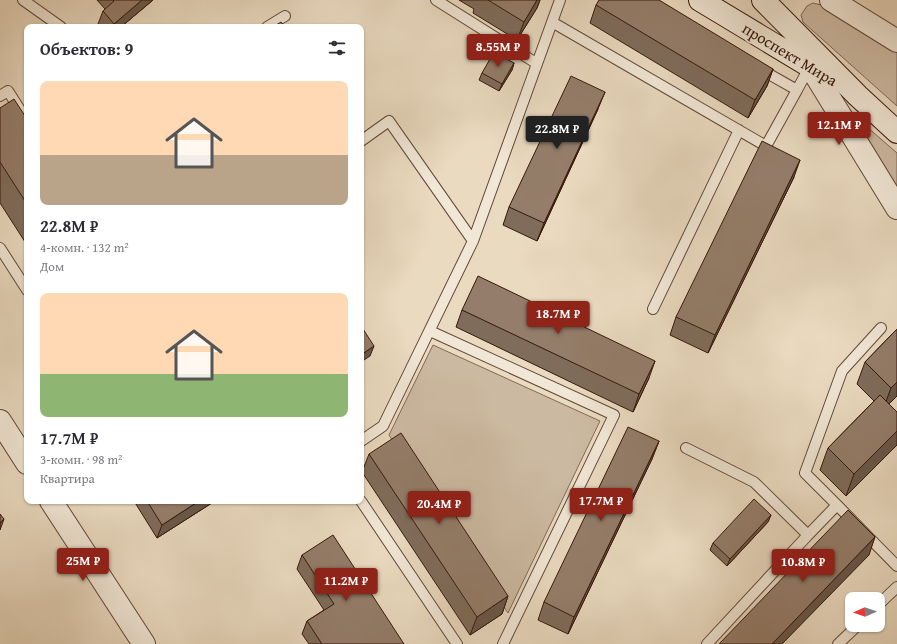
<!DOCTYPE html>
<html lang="ru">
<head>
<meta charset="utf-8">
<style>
	:root { --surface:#fff; --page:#f7f7f7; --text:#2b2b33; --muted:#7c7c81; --accent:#8f2418 }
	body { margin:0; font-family:"Gentium Book Plus",serif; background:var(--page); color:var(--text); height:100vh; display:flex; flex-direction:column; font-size:15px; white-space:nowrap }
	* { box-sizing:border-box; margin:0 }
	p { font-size:13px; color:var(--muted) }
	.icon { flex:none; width:22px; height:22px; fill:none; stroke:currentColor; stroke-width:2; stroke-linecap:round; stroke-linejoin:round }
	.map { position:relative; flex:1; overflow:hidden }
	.panel { position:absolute; left:24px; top:24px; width:340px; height:480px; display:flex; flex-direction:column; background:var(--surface); border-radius:8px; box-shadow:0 1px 3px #0004 }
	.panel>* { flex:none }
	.needle { width:26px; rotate:268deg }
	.fabs { position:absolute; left:845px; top:592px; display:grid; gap:8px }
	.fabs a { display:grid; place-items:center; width:40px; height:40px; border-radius:8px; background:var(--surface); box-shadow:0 1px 3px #0004; font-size:20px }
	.price { position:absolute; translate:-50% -34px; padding:0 9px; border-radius:4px; background:var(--accent); color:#fff; font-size:13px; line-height:26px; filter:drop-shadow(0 1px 2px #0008) }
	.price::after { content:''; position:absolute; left:50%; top:24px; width:12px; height:9px; margin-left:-6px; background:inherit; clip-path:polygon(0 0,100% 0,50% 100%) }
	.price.on { background:#222; color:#fff }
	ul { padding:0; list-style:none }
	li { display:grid; align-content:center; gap:8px; height:212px; padding:0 16px }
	li span { display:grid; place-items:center; height:124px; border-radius:8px; color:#555 }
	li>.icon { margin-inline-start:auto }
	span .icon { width:72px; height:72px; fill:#fffc; stroke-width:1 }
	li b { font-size:17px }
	h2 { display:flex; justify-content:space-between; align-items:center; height:48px; padding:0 16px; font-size:17px }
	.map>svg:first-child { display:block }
	.green { fill:#ccb9a1; stroke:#826856 }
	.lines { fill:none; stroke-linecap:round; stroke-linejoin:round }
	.service-casing { stroke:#644839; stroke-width:12 }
	.tertiary-casing { stroke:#644839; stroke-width:24 }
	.secondary-casing { stroke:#37180c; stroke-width:24 }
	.service { stroke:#f1e7d6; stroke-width:10 }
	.tertiary { stroke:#f1e7d6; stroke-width:22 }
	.secondary { stroke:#f1e7d6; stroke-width:22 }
	.wall { fill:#7f6c5b; stroke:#37180c }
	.shaded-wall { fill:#68584a; stroke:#37180c }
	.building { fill:#947d6a; stroke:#37180c }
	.labels { text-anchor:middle; stroke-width:3.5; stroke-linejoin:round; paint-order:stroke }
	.street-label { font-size:16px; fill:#37180c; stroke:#f1e7d6 }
</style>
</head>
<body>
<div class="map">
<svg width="897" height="644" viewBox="0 0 897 644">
	<rect width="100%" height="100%" fill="#eadac0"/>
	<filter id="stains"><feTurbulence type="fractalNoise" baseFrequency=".005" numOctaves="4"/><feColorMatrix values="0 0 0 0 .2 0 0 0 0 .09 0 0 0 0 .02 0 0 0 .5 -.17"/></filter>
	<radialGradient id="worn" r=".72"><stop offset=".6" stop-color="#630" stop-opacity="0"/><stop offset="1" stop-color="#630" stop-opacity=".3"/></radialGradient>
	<path class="green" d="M 813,3 L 821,5 L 897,50 L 897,106 L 803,22 L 801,15 L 807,6 Z
		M 851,113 L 897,153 L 897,194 Z
		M 433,345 L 600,421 L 508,613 L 389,435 Z"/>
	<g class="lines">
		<g class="service-casing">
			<path id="service" d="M 23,0 L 61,27
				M 436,0 L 536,63
				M 552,22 L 766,146 L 797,90 L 760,69
				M 267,27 L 285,16
				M 797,90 L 810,66
				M 0,96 L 8,91 L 27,121
				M 361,141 L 389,121 L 473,241
				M 0,248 L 27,290
				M 653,309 L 739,130
				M 430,331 L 614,415 L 503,644
				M 361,441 L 383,426 L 473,241 L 560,0
				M 686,448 L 754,482 L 808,535 L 837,505 L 897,566
				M 361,501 L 457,644
				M 837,505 L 805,473 L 842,371 L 881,328
				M 878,605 L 897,587
				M 707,644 L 808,535
				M 838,644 L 858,625"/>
		</g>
		<g class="tertiary-casing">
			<path id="tertiary" d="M 831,0 L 897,41
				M 810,66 L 897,208
				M 0,421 L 27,463
				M 51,501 L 144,644"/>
		</g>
		<g class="secondary-casing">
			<path id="secondary" d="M 700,0 L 826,76
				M 763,0 L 858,96 L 897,132"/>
		</g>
		<use href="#service" class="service"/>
		<use href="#tertiary" class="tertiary"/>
		<use href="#secondary" class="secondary"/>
	</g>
	<path class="wall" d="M 97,0 L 153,0 L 121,27 L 101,27 L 98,24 L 103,11 L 105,9 Z
		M 459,0 L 540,0 L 537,8 L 517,40 L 473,13 L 474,9 Z
		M 596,5 L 773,69 L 767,86 L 748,118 L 590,23 Z
		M 514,63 L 512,70 L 499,91 L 479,80 L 482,73 Z
		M 0,108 L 27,119 L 27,245 L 0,203 Z
		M 598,109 L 537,241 L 503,225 L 509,207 Z
		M 794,177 L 708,353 L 670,335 L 676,317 Z
		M 462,310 L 649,378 L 633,412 L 456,327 Z
		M 897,329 L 897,396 L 889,404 L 846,496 L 820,470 L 828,448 L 874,401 L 857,384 L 865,362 Z
		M 659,441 L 652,459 L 568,634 L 538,620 L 544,602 Z
		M 369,454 L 508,596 L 502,614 L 470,635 L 362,472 Z
		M 134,501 L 215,501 L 157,538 Z
		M 771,515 L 768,522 L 727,566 L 710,550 L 713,543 Z
		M 302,555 L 404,644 L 309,644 L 302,634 L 307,621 L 324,610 L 297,569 Z"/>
	<path class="shaded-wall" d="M 142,0 L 153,0 L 121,27 L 112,27 L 114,24 Z
		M 537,0 L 540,0 L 537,8 L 517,40 L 524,22 Z
		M 514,63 L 512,70 L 499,91 L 502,84 Z
		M 773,69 L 767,86 L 748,118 L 755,100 Z
		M 605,92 L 598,109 L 537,241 L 544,223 Z
		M 800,160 L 794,177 L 708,353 L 715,335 Z
		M 374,346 L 370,356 L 361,362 L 361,355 Z
		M 655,361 L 649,378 L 633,412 L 639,394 Z
		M 897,382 L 897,396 L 874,419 L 884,407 L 891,388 Z
		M 897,431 L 897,445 L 846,496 L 854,474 Z
		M 659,441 L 652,459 L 568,634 L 574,617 Z
		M 199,501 L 215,501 L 157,538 L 162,525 Z
		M 771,515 L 768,522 L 727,566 L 730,559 Z
		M 4,519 L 0,530 L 0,523 Z
		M 875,537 L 869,555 L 782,644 L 772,644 Z
		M 508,596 L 502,614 L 470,635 L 477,617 Z"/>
	<path class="building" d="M 113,0 L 142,0 L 114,24 L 103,11 L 114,1 Z
		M 488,0 L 537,0 L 524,22 Z
		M 599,0 L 659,0 L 773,69 L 755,100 L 596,5 Z
		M 281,22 L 285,27 L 273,27 Z
		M 494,52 L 514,63 L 502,84 L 482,73 Z
		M 571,76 L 605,92 L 544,223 L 509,207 Z
		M 14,99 L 27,119 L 27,204 L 0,162 L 0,108 Z
		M 762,141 L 800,160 L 715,335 L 676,317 Z
		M 478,276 L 655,361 L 639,394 L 462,310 Z
		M 361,326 L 374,346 L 361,355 Z
		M 897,329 L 897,382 L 891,388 L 865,362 Z
		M 880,395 L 897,412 L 897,431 L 854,474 L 828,448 Z
		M 628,427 L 659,441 L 574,617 L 544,602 Z
		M 401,433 L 508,596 L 477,617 L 369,454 Z
		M 754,499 L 771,515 L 730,559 L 713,543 Z
		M 147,501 L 199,501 L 162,525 Z
		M 848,510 L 875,537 L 772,644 L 719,644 Z
		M 0,514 L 4,519 L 0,523 Z
		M 333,535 L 404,644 L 322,644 L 307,621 L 334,604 L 302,555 Z"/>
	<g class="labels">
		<g class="street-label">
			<text transform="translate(790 54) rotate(31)" y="6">проспект Мира</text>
		</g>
	</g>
	<rect width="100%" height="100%" filter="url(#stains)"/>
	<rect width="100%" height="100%" fill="url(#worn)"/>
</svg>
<div class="fabs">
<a><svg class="needle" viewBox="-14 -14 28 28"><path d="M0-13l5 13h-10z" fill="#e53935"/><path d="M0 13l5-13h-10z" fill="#7c7c81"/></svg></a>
</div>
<b class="price" style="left:498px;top:68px">8.55M ₽</b>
<b class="price" style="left:839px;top:146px">12.1M ₽</b>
<b class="price on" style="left:557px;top:150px">22.8M ₽</b>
<b class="price" style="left:558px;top:335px">18.7M ₽</b>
<b class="price" style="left:601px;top:522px">17.7M ₽</b>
<b class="price" style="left:439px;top:525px">20.4M ₽</b>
<b class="price" style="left:83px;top:582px">25M ₽</b>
<b class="price" style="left:803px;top:583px">10.8M ₽</b>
<b class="price" style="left:346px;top:602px">11.2M ₽</b>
<section class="panel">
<h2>Объектов: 9<svg class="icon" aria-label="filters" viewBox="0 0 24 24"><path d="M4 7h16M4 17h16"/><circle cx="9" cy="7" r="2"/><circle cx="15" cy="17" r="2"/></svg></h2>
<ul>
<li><span style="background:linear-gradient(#ffd9b3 60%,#b9a48a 0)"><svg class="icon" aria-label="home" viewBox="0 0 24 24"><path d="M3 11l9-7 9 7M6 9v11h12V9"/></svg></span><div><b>22.8M ₽</b><p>4-комн. · 132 m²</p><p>Дом</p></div></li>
<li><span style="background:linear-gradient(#ffd9b3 65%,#8fb573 0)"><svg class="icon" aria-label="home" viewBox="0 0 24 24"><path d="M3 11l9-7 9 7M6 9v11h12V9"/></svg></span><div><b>17.7M ₽</b><p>3-комн. · 98 m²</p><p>Квартира</p></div></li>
</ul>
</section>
</div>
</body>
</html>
